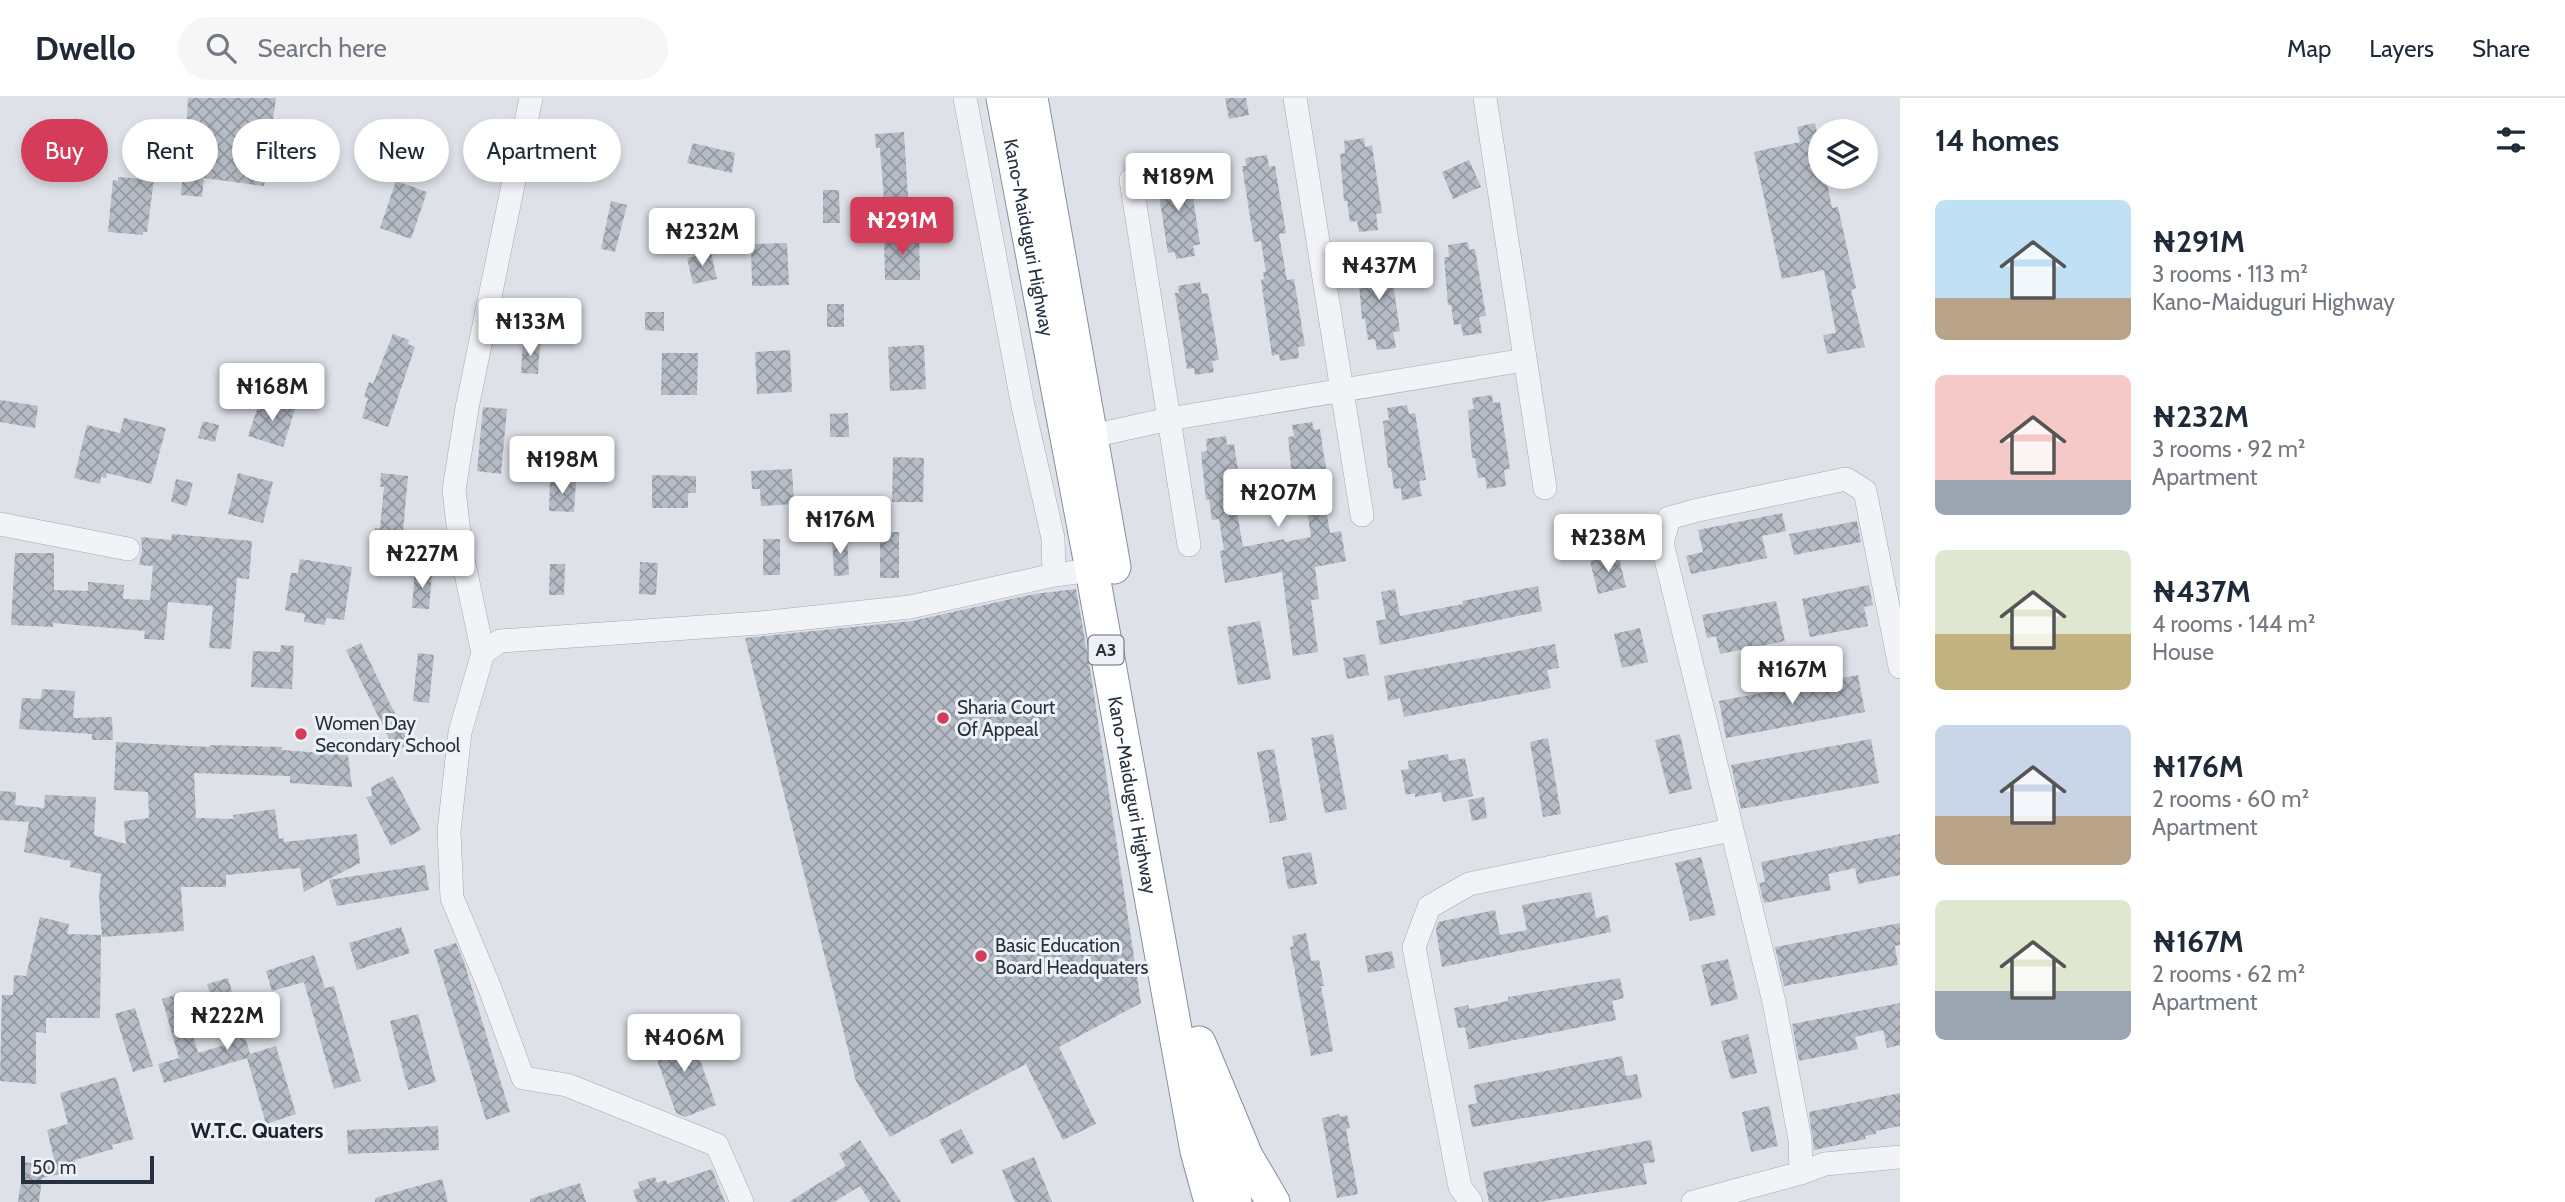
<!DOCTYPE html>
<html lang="en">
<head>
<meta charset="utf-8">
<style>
	:root { --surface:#fff; --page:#f6f6f7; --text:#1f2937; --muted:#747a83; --line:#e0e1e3; --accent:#d43c5a }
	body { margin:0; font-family:Cabin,sans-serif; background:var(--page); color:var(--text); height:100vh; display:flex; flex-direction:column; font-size:26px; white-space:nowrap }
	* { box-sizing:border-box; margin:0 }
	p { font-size:23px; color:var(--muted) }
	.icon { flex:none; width:38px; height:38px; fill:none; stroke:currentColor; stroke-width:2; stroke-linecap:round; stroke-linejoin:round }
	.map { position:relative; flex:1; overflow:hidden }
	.sheet { display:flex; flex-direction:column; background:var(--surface); width:665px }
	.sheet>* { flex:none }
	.top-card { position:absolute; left:21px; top:21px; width:665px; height:63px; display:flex; gap:14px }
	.controls { position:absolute; left:1808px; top:21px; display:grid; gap:14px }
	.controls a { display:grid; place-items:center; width:70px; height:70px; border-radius:50%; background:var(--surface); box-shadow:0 4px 10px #0003; font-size:35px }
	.scale { position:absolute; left:21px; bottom:18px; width:133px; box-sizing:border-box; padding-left:7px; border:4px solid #263140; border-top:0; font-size:19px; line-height:24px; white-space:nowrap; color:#263140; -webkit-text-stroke:5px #edf1f6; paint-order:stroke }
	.price { position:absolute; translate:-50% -60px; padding:0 16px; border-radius:7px; background:#fff; color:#222; font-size:23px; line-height:46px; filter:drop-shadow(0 2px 4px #0008) }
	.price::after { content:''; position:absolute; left:50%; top:42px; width:21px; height:16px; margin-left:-10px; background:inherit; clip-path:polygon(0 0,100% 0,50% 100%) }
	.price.on { background:var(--accent); color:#fff }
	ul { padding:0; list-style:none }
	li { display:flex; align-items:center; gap:21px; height:175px; padding:0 35px }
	li span { display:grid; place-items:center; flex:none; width:196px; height:140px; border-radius:10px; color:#555 }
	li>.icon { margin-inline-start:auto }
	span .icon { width:84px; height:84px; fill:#fffc; stroke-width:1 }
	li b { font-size:30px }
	h2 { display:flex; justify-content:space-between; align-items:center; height:84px; padding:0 35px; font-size:30px }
	.pill { padding:0 24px; border-radius:32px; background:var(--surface); box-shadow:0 4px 10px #0003; font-size:24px; line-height:63px }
	.pill.on { background:var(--accent); color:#fff }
	header { display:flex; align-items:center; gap:42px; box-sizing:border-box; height:98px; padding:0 35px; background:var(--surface); border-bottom:2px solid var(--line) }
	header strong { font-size:33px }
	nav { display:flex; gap:38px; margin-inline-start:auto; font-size:24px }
	.search { width:490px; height:63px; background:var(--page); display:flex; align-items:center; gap:18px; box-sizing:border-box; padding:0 24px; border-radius:38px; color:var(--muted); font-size:26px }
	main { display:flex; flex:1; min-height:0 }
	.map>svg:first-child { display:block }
	.building { fill:url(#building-cross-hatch) }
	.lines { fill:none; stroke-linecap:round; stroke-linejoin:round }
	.minor-casing { stroke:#a3a9b2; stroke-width:24 }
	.highway-casing { stroke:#84909f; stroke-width:35 }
	.minor { stroke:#f1f3f6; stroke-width:23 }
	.highway { stroke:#fff; stroke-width:33 }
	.poi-dot { fill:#d43c5a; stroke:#edf1f6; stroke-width:2.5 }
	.labels { text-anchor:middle; stroke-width:6; stroke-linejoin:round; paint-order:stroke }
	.shield { fill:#edf1f6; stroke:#626b77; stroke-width:2 }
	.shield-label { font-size:18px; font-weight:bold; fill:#263140 }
	.street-label { font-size:19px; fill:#263140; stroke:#edf1f6 }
	.poi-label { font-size:19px; fill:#263140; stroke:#edf1f6; text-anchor:start }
	.neighbourhood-label { font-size:21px; font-weight:bold; fill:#192230; stroke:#edf1f6 }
</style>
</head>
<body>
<header>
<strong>Dwello</strong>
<div class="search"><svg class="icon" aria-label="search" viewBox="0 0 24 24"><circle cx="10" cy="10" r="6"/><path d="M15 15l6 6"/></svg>Search here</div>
<nav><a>Map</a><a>Layers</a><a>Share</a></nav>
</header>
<main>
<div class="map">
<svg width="1900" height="1104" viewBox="0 0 1900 1104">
	<defs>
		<pattern id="building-cross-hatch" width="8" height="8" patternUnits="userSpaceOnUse" patternTransform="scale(1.75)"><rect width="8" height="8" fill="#b5bcc5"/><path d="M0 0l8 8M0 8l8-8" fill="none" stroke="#9399a1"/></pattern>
	</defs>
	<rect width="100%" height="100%" fill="#dee2e8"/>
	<path class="building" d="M 188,0 L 276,0 L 264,88 L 204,80 L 202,99 L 181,97 L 183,71 L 162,69 L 164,36 L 186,38 Z
		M 1225,0 L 1246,0 L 1249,17 L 1229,21 Z
		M 1815,25 L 1820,49 L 1820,79 L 1826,79 L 1832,110 L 1838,109 L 1856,190 L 1851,192 L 1865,249 L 1827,256 L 1823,237 L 1836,235 L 1824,172 L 1782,181 L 1754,54 L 1800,44 L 1797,29 Z
		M 904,34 L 908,100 L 884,102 L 880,50 L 876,50 L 875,36 Z
		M 1364,40 L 1365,49 L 1372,47 L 1382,115 L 1376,116 L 1378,132 L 1359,134 L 1357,123 L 1350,124 L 1347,103 L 1344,103 L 1340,56 L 1345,55 L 1344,43 Z
		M 693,45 L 735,55 L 732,75 L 687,65 Z
		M 1267,57 L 1269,69 L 1275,68 L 1286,135 L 1279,136 L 1285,171 L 1287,182 L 1294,181 L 1305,248 L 1298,249 L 1299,260 L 1280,263 L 1279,256 L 1272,258 L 1261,182 L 1264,181 L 1263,174 L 1266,174 L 1261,143 L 1254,144 L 1242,68 L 1246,68 L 1245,60 Z
		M 1469,62 L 1481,89 L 1453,101 L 1442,74 Z
		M 1181,69 L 1183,80 L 1190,79 L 1200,146 L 1193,148 L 1195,158 L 1176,161 L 1175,154 L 1168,155 L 1156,79 L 1160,79 L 1159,72 Z
		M 118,79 L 154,82 L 147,134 L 143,134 L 143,137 L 108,134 L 113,82 L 118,83 Z
		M 396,83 L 427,94 L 411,141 L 380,130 Z
		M 823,92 L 839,92 L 840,125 L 823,125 Z
		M 611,103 L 627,107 L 615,154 L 601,151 Z
		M 884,136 L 919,136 L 920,182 L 885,182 Z
		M 1468,144 L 1469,152 L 1475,151 L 1486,218 L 1479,219 L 1482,235 L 1463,238 L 1461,226 L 1454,227 L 1451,207 L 1448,207 L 1444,159 L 1449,159 L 1448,147 Z
		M 787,145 L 789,187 L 752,188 L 751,146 Z
		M 711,155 L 717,181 L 693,186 L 687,160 Z
		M 1382,158 L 1383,167 L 1390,165 L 1400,233 L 1393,234 L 1396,250 L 1377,252 L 1375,241 L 1368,242 L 1365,221 L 1362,221 L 1358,174 L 1363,173 L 1362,161 Z
		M 1200,184 L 1202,196 L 1208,195 L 1219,262 L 1212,263 L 1214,274 L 1195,277 L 1194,270 L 1187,271 L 1175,195 L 1179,195 L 1178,188 Z
		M 827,206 L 844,206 L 844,229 L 827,229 Z
		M 645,214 L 664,214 L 664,233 L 645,232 Z
		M 393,236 L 409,242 L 408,246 L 415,249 L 388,329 L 362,320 L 368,300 L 364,299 L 369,284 L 373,286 Z
		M 523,244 L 540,245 L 538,276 L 521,275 Z
		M 924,247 L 926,291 L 890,293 L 888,249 Z
		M 790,252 L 792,294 L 757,296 L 755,254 Z
		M 662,255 L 698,255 L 697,297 L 661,297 Z
		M 1492,297 L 1493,305 L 1500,304 L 1510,371 L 1504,372 L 1506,388 L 1487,391 L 1485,379 L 1478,380 L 1475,360 L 1472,360 L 1468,312 L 1474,311 L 1472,300 Z
		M 261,300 L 295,311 L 283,349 L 248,338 Z
		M 0,302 L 38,308 L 35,330 L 0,324 Z
		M 1407,307 L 1409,316 L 1415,315 L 1426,382 L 1419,383 L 1422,398 L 1402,402 L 1401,390 L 1394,391 L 1391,370 L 1388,370 L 1383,323 L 1389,322 L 1387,310 Z
		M 483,309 L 507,311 L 501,376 L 477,373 Z
		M 848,315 L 849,339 L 830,339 L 830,316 Z
		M 124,320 L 166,330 L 151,386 L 107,375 L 106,380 L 101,379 L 100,386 L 74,380 L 87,327 L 120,335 Z
		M 203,323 L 219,327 L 215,344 L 198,340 Z
		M 1312,324 L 1314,332 L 1320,331 L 1324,358 L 1331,398 L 1324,399 L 1330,435 L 1341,433 L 1346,463 L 1315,469 L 1319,501 L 1311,502 L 1318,554 L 1293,558 L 1282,474 L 1225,485 L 1220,453 L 1224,452 L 1219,421 L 1212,422 L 1209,401 L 1206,402 L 1201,354 L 1207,353 L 1206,341 L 1226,338 L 1227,347 L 1234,346 L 1244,413 L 1237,414 L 1243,449 L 1284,441 L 1285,444 L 1311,439 L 1306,406 L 1299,407 L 1296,386 L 1293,387 L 1288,339 L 1294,338 L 1292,327 Z
		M 893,359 L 924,360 L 923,404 L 892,404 Z
		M 792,371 L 794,406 L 761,408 L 760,391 L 752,391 L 751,373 Z
		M 238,375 L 273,384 L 263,425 L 228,416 Z
		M 381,375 L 408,378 L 402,445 L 374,443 L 375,430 L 380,430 L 384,389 L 380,389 Z
		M 652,377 L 696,378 L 696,395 L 688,395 L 688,410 L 652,410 Z
		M 176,381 L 193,385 L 187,408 L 171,404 Z
		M 550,382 L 576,383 L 574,414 L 549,413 Z
		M 1782,415 L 1786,433 L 1762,438 L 1767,460 L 1691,476 L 1686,458 L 1703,454 L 1698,432 Z
		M 1857,423 L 1861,444 L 1794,457 L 1789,436 Z
		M 880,434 L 899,434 L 899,480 L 880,480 Z
		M 172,436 L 252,443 L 249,481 L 237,480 L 231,551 L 209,550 L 213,508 L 168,504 L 164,542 L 144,541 L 145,533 L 53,525 L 53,529 L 11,527 L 15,455 L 54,455 L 54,492 L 88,493 L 88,484 L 124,487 L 123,501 L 150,502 L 153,468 L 139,467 L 142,453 L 141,439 L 171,442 Z
		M 847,437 L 849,477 L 834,478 L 832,438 Z
		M 763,441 L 780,441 L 780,477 L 763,477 Z
		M 1618,456 L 1626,489 L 1598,496 L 1590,463 Z
		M 300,461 L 352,469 L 344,522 L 326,520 L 325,527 L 304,524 L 305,516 L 285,512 L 291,475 L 298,475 Z
		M 640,464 L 658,465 L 656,497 L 639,496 Z
		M 550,466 L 565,466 L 564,497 L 549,497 Z
		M 415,472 L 432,474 L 429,511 L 412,510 Z
		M 1869,487 L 1873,507 L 1864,509 L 1868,528 L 1810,539 L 1802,501 Z
		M 1538,488 L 1542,513 L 1380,547 L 1376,523 L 1386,521 L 1381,494 L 1395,491 L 1400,518 L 1463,506 L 1462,503 Z
		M 1076,491 L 1091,577 L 1141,905 L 1059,949 L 1096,1026 L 1063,1042 L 1026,966 L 890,1039 L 856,983 L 745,540 L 912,523 L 1034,496 Z
		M 1776,503 L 1785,543 L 1720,556 L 1716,538 L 1707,540 L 1702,517 Z
		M 1260,523 L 1271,581 L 1238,587 L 1227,529 Z
		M 1640,530 L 1648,564 L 1622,570 L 1614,536 Z
		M 361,545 L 390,606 L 412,645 L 395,653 L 346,552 Z
		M 1555,546 L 1559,570 L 1547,572 L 1551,590 L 1404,619 L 1400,600 L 1388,603 L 1384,578 Z
		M 281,547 L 294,548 L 292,591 L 251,589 L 253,553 L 280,554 Z
		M 418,555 L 434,557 L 429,605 L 413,603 Z
		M 1365,556 L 1369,577 L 1347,581 L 1343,560 Z
		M 1858,577 L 1865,614 L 1726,640 L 1719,603 Z
		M 42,591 L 75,593 L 73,620 L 112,619 L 113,642 L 92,642 L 92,636 L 19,631 L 22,600 L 41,601 Z
		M 1333,636 L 1347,711 L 1325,715 L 1311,640 Z
		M 1680,636 L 1692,691 L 1669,696 L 1655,642 Z
		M 1548,640 L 1561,716 L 1543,719 L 1530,644 Z
		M 1871,641 L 1879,685 L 1741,711 L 1731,667 Z
		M 116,644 L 209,649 L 210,647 L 282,649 L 282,652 L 348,657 L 352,689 L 290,685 L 290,678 L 194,675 L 196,720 L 234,721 L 233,717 L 275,711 L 279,741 L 284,740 L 284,744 L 357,736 L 360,765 L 304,794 L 300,770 L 226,777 L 226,789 L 181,789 L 184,833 L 102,839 L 99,801 L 101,776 L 70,769 L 71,763 L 24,754 L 29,724 L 0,722 L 0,693 L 16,694 L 15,707 L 44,710 L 45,697 L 96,699 L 94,737 L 126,746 L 124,723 L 149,720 L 148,694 L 114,692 Z
		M 1274,651 L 1287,722 L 1270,725 L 1257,654 Z
		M 1448,656 L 1449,663 L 1465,660 L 1473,698 L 1443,704 L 1441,694 L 1415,699 L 1415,695 L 1406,697 L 1401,672 L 1409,671 L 1408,663 Z
		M 393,678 L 421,732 L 391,748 L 366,699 L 372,698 L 371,689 Z
		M 1484,699 L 1487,720 L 1472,723 L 1468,702 Z
		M 1900,736 L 1900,777 L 1858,786 L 1855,770 L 1828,776 L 1831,792 L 1764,805 L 1759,785 L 1765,784 L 1761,764 Z
		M 1311,754 L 1317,786 L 1288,791 L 1282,759 Z
		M 1701,759 L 1716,817 L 1690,823 L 1675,765 Z
		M 425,767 L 429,792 L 337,808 L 329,782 Z
		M 1591,794 L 1596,820 L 1608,817 L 1611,834 L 1442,869 L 1436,831 L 1438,824 L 1495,812 L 1500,837 L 1527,832 L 1522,807 Z
		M 40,819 L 69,826 L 67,836 L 101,837 L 100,920 L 46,920 L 46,935 L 36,934 L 36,986 L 0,983 L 2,897 L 13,897 L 14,877 L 26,878 Z
		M 1900,825 L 1900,847 L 1895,848 L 1898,867 L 1784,888 L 1775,849 Z
		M 401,829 L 410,855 L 357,872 L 349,845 Z
		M 1306,835 L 1311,863 L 1319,862 L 1324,888 L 1321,888 L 1333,953 L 1311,958 L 1290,849 L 1294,848 L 1292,838 Z
		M 456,845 L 464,864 L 510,1014 L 486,1022 L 434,852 Z
		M 1392,853 L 1395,870 L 1368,875 L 1365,858 Z
		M 314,857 L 325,890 L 334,888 L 361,983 L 334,991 L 304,884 L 272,893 L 266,873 Z
		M 1728,861 L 1738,901 L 1711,908 L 1701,867 Z
		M 228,880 L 250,956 L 276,948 L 296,1016 L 266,1026 L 247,960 L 164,985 L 158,966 L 179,960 L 162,901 L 181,895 L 198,955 L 225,947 L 207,886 Z
		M 1620,880 L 1624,900 L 1612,903 L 1616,922 L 1469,951 L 1465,929 L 1458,930 L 1454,910 L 1468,907 L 1469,911 L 1508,903 L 1508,899 Z
		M 1900,905 L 1900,947 L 1887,950 L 1883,932 L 1855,939 L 1858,951 L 1799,963 L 1792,926 Z
		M 135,910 L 153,968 L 133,974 L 115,916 Z
		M 418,916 L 436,984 L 408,992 L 390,923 Z
		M 689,931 L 716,1007 L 685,1019 L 676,1015 L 651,945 Z
		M 1748,936 L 1757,975 L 1731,981 L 1721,943 Z
		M 1622,958 L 1626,978 L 1637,976 L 1642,1000 L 1472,1029 L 1468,1007 L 1477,1005 L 1474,987 Z
		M 116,979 L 134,1041 L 112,1047 L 113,1051 L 75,1062 L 78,1072 L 42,1080 L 39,1104 L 18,1104 L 24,1064 L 56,1069 L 47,1032 L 68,1026 L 60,995 Z
		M 1900,995 L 1900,1028 L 1876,1033 L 1876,1036 L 1865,1038 L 1866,1041 L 1814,1052 L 1809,1014 Z
		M 1769,1008 L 1778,1048 L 1751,1054 L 1742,1014 Z
		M 1339,1016 L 1340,1019 L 1347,1017 L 1350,1030 L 1346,1031 L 1358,1096 L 1337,1100 L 1322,1020 Z
		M 438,1028 L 439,1052 L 348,1056 L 347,1032 Z
		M 961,1031 L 974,1055 L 952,1066 L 939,1042 Z
		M 860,1042 L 901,1104 L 870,1104 L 860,1088 L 834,1104 L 789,1104 L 846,1068 L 839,1056 Z
		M 1651,1042 L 1655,1064 L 1643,1066 L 1647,1086 L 1539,1104 L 1489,1104 L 1483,1074 Z
		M 1034,1059 L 1052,1104 L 1015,1104 L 1002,1072 Z
		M 712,1071 L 725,1104 L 637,1104 L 633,1092 L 640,1090 L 638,1084 L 655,1079 L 657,1085 L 666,1082 L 667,1086 Z
		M 442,1081 L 448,1104 L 375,1104 L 375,1100 Z
		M 580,1085 L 586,1104 L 530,1104 L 530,1101 Z"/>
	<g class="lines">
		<g class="minor-casing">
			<path id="minor" d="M 531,0 L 467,310 L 454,392 L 461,452 L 483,555 L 460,634 L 449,733 L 452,800 L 489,888 L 523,980 L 567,987 L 717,1047 L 742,1104
				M 965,0 L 1023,308 L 1053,440 L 1054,477
				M 1295,0 L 1362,417
				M 1485,0 L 1545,390
				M 1131,82 L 1189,447
				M 1092,338 L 1169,321 L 1524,262
				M 0,426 L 128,451
				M 483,555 L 500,543 L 760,525 L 910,509 L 1054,477 L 1092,472
				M 1900,569 L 1865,393 L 1846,381 L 1698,412 L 1669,420 L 1662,445 L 1774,904 L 1800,1041 L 1801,1075 L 1825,1066 L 1900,1059
				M 1471,1104 L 1460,1089 L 1414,849 L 1429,809 L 1469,786 L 1731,732
				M 1693,1104 L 1801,1075"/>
		</g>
		<g class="highway-casing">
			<g id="highway">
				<path id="s1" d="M 1003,0 L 1092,472 L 1197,1053 L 1211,1104"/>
				<path d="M 1031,0 L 1114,469"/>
				<path d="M 1199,945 L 1246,1058 L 1273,1104"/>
				<path d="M 1209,998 L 1235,1104"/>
			</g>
		</g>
		<use href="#minor" class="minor"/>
		<use href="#highway" class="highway"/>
	</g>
	<g class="poi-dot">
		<circle cx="943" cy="620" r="7"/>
		<circle cx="301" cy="636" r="7"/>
		<circle cx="981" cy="858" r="7"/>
	</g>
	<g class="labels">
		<rect class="shield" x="1088.5" y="537.5" width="35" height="29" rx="5"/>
		<g class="shield-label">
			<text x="1106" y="558">A3</text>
		</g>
		<g class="street-label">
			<text dy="7" stroke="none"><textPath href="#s1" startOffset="142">Kano-Maiduguri Highway</textPath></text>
			<text dy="7" stroke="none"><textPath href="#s1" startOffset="709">Kano-Maiduguri Highway</textPath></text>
		</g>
		<g class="poi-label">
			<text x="957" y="616">Sharia Court<tspan x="957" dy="22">Of Appeal</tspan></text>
			<text x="315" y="632">Women Day<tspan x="315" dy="22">Secondary School</tspan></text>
			<text x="995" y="854">Basic Education<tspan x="995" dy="22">Board Headquaters</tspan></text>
		</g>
		<g class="neighbourhood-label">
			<text x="257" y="1040">W.T.C. Quaters</text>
		</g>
	</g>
</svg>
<div class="controls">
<a><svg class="icon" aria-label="layers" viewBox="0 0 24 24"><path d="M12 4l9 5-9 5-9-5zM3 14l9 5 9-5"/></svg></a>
</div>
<div class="scale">50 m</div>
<b class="price" style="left:1178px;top:115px">₦189M</b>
<b class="price on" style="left:902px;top:159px">₦291M</b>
<b class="price" style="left:702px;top:170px">₦232M</b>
<b class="price" style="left:1379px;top:204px">₦437M</b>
<b class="price" style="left:530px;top:260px">₦133M</b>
<b class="price" style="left:272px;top:325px">₦168M</b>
<b class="price" style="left:562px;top:398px">₦198M</b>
<b class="price" style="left:1278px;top:431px">₦207M</b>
<b class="price" style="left:840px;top:458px">₦176M</b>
<b class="price" style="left:1608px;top:476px">₦238M</b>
<b class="price" style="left:422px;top:492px">₦227M</b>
<b class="price" style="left:1792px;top:608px">₦167M</b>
<b class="price" style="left:227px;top:954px">₦222M</b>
<b class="price" style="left:684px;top:976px">₦406M</b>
<div class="top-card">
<a class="pill on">Buy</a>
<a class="pill">Rent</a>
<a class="pill">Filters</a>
<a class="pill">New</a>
<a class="pill">Apartment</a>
</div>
</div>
<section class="sheet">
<h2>14 homes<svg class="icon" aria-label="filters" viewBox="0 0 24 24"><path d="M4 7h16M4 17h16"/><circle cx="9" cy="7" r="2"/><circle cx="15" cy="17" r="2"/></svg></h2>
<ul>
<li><span style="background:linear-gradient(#bfe0f5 70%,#b9a48a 0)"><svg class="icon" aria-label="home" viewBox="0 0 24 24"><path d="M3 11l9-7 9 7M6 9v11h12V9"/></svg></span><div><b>₦291M</b><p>3 rooms · 113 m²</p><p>Kano-Maiduguri Highway</p></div></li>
<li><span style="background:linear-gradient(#f6c9c9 75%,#9aa5b1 0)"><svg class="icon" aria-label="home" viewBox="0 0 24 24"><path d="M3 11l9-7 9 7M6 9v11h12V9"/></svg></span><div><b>₦232M</b><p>3 rooms · 92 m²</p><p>Apartment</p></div></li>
<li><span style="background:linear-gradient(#dfe7d0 60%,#c2b280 0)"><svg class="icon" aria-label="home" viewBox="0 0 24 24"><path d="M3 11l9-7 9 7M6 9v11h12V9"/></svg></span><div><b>₦437M</b><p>4 rooms · 144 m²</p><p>House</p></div></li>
<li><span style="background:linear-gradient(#c9d6e8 65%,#b9a48a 0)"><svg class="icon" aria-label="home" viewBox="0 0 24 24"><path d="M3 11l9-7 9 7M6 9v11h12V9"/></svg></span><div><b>₦176M</b><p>2 rooms · 60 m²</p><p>Apartment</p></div></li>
<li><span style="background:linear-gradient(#dfe7d0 65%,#9aa5b1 0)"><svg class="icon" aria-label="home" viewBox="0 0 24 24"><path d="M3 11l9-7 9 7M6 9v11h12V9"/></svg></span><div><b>₦167M</b><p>2 rooms · 62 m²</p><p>Apartment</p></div></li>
</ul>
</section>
</main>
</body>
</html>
